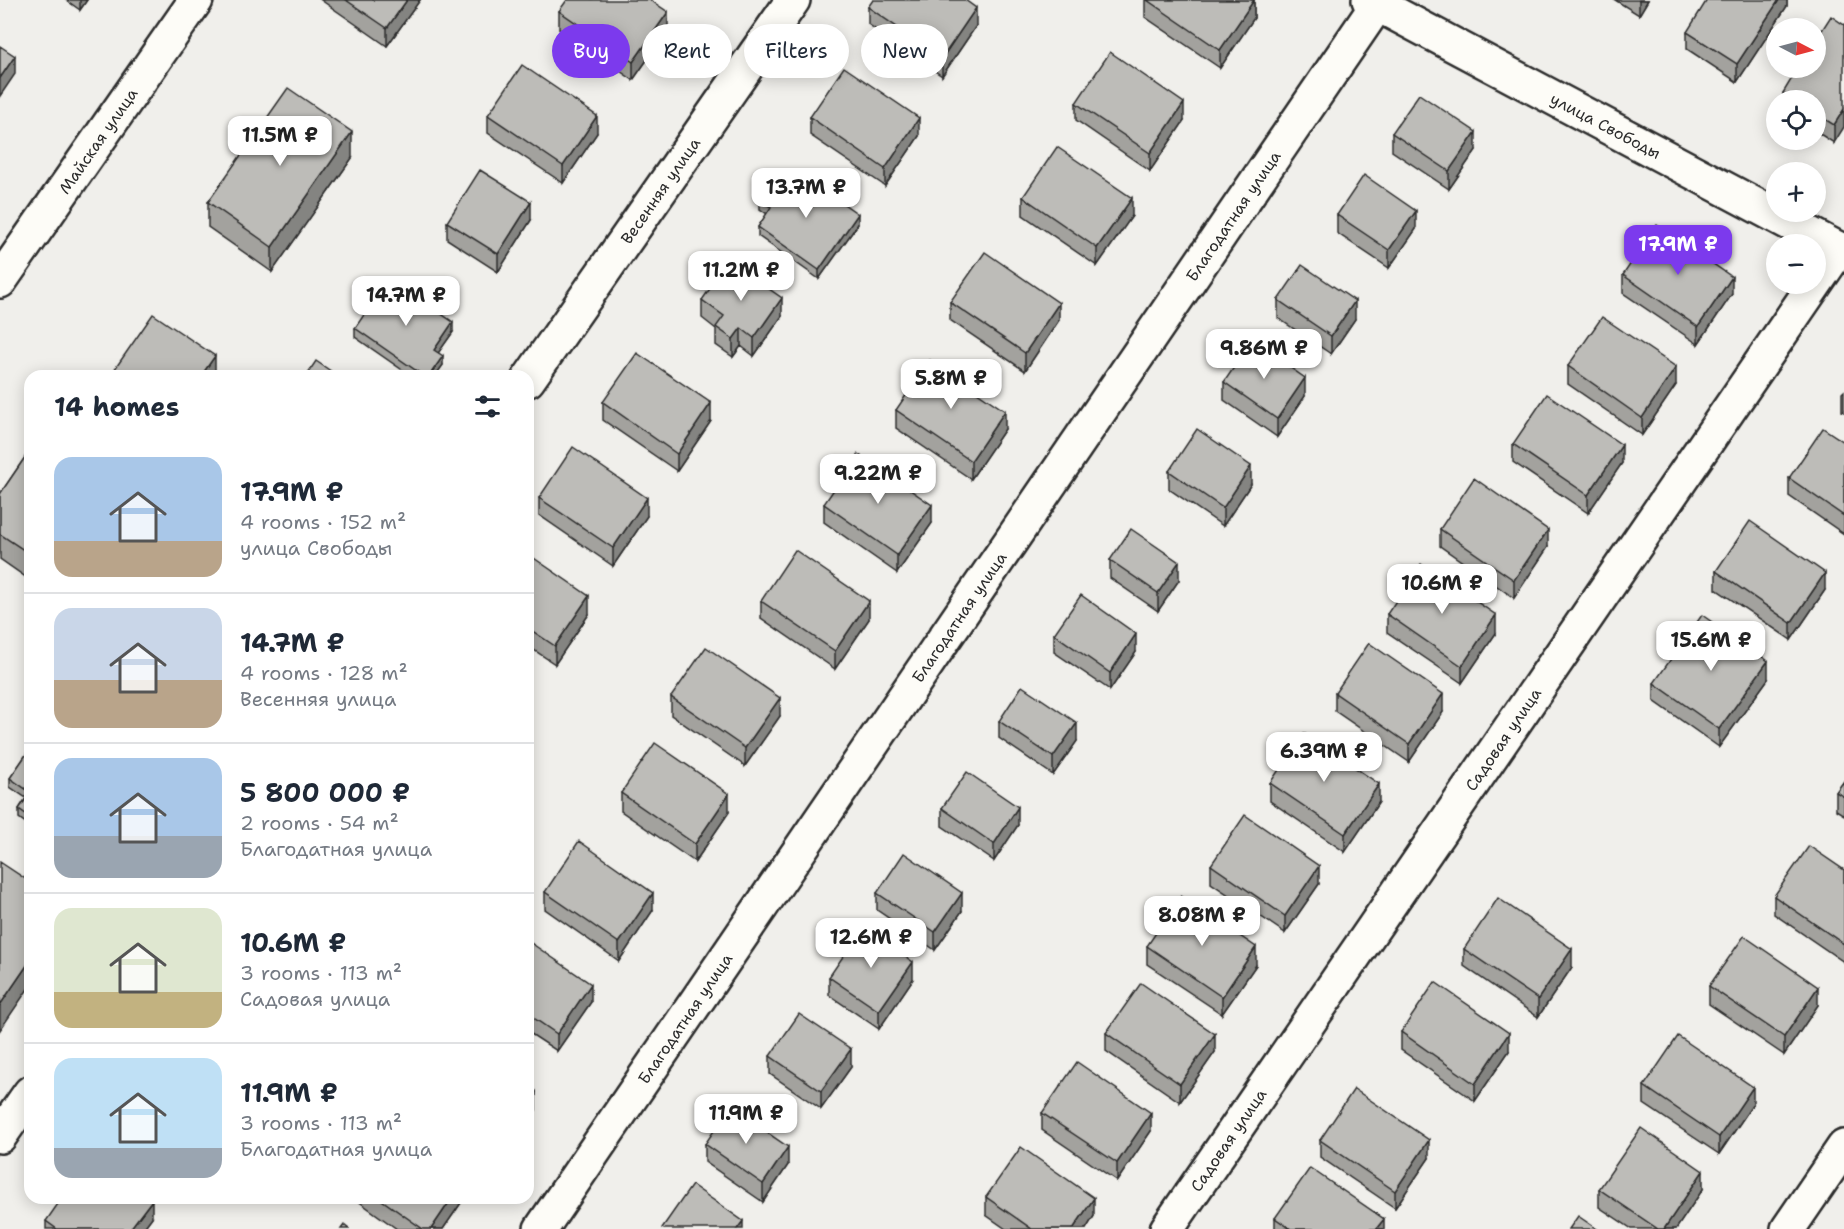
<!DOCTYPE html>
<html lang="en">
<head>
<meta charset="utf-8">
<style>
	:root { --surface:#fff; --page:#f2f2f3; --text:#1f2937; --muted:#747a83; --line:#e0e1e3; --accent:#7c3aed }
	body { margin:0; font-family:"Shantell Sans",sans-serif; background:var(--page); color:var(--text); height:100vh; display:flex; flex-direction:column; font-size:22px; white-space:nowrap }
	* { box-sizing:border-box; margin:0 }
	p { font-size:20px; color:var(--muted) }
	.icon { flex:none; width:33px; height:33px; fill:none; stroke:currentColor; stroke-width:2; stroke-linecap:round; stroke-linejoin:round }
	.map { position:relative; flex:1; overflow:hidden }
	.sheet { position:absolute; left:24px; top:370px; width:510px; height:834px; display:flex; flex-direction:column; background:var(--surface); border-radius:18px; box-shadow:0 3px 15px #0003 }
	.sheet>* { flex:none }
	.hud { position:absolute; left:552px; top:24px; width:570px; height:54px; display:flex; gap:12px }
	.needle { width:39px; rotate:96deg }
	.tools { position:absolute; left:1766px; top:18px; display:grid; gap:12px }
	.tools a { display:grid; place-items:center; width:60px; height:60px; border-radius:50%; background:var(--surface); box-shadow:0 3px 15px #0003; font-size:30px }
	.price { position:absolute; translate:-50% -51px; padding:0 14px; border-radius:12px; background:#fff; color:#222; font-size:20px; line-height:39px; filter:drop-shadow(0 2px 3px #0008) }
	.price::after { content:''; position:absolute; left:50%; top:36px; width:18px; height:14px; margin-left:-9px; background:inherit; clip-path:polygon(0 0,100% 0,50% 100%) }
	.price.selected { background:var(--accent); color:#fff }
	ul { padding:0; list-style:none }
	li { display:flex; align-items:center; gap:18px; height:150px; padding:0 30px }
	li+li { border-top:2px solid var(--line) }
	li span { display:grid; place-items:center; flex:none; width:168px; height:120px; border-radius:18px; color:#555 }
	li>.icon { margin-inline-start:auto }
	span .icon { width:72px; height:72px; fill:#fffc; stroke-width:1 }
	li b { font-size:26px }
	h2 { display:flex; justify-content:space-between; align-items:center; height:72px; padding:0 30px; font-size:26px }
	.chip { padding:0 21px; border-radius:27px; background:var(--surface); box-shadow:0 3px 15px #0003; font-size:21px; line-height:54px }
	.chip.selected { background:var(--accent); color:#fff }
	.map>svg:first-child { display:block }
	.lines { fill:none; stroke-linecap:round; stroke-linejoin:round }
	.minor-casing { stroke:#2b2b2b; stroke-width:38 }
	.minor { stroke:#fdfcf7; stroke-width:33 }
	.wall { fill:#a3a29e; stroke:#2b2b2b; stroke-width:1.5 }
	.shaded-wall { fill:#848481; stroke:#2b2b2b; stroke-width:1.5 }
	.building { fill:#bdbcb8; stroke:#2b2b2b; stroke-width:1.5 }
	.labels { text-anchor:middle; stroke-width:6; stroke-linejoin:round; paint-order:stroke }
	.street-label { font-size:16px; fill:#2b2b2b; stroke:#fdfcf7 }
</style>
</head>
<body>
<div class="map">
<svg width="1844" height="1229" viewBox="0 0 1844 1229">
	<rect width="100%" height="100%" fill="#f0efeb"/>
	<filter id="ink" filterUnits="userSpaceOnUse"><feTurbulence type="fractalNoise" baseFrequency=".0167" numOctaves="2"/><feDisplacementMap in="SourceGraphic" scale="12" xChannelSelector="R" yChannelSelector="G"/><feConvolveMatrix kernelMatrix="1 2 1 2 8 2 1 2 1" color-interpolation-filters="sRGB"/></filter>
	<g filter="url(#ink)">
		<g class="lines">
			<g class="minor-casing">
				<g id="minor">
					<path id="s1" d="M 1369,0 L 1844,252"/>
					<path id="s2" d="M 0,281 L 196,0"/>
					<path id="s3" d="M 528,380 L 793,0"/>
					<path d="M 0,1136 L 30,1093"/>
					<path id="s4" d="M 541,1229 L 1377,5"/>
					<path id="s5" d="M 1167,1229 L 1839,249"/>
					<path d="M 1788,1229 L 1844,1147"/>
				</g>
			</g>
			<use href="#minor" class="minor"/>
		</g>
		<path class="wall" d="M 66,0 L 87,0 L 80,10 Z
			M 321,0 L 420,0 L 387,46 Z
			M 1145,0 L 1254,0 L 1254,18 L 1220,68 L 1145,17 Z
			M 1615,0 L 1648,0 L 1639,15 Z
			M 1787,0 L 1787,6 L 1737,82 L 1687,49 L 1687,32 Z
			M 868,7 L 976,26 L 942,76 L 868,24 Z
			M 559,11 L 668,30 L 633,80 L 559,29 Z
			M 1844,25 L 1834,143 L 1815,131 L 1815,100 L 1783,100 L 1783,93 Z
			M 1076,103 L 1184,121 L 1150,171 L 1076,120 Z
			M 488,115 L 597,133 L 563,183 L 488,133 Z
			M 810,117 L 919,136 L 885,186 L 810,135 Z
			M 1392,133 L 1476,150 L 1449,189 L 1392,151 Z
			M 352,158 L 272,272 L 208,227 L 208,202 Z
			M 783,191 L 858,224 L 819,279 L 758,236 L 758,227 L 767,214 L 760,209 L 760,200 Z
			M 1023,197 L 1132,216 L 1097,266 L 1023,215 Z
			M 1337,215 L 1416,229 L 1389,268 L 1337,233 Z
			M 531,220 L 498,272 L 447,239 L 447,222 Z
			M 1623,275 L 1732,294 L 1698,344 L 1623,293 Z
			M 702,300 L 782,316 L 754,356 L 741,346 L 733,357 L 716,345 L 716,329 L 702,318 Z
			M 1278,300 L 1355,319 L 1331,354 L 1278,318 Z
			M 950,302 L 1059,320 L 1025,371 L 950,320 Z
			M 355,328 L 453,332 L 438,353 L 443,365 L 435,376 L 411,376 L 355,337 Z
			M 1568,366 L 1676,385 L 1642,435 L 1568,384 Z
			M 1224,382 L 1305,396 L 1277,437 L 1224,400 Z
			M 1844,391 L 1844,412 L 1842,411 L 1842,393 Z
			M 603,402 L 711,421 L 677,471 L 603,420 Z
			M 896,410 L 1005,429 L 971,479 L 896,428 Z
			M 1844,442 L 1844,534 L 1789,496 L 1789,478 Z
			M 1513,444 L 1622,463 L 1588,513 L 1513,462 Z
			M 30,450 L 30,580 L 0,559 L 0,494 Z
			M 1169,471 L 1251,484 L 1223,526 L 1169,489 Z
			M 539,498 L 647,516 L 613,566 L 539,515 Z
			M 824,504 L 932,523 L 897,573 L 824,522 Z
			M 1440,529 L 1548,547 L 1514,598 L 1440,546 Z
			M 528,554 L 589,614 L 555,664 L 528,646 Z
			M 1110,560 L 1179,580 L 1158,611 L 1110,578 Z
			M 1716,571 L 1825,590 L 1791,640 L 1716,589 Z
			M 761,601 L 869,619 L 835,669 L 761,618 Z
			M 1387,614 L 1496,633 L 1462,683 L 1387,632 Z
			M 1054,634 L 1136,652 L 1110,690 L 1054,652 Z
			M 1768,679 L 1719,747 L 1654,701 L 1654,683 Z
			M 1335,693 L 1443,712 L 1409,762 L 1335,711 Z
			M 671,697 L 780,716 L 745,766 L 671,715 Z
			M 999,721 L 1077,741 L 1053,775 L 999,738 Z
			M 30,749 L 30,826 L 19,818 L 19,809 L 26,798 L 10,787 L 10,778 Z
			M 1844,781 L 1844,815 L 1836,810 L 1836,792 Z
			M 1270,783 L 1379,802 L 1345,852 L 1270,801 Z
			M 621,793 L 729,812 L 695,862 L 621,811 Z
			M 942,808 L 1018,825 L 994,861 L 942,826 Z
			M 1211,865 L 1319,884 L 1285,933 L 1211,883 Z
			M 1844,870 L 1844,962 L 1774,914 L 1774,896 Z
			M 545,892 L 653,910 L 619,961 L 545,909 Z
			M 877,893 L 962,911 L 935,950 L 877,910 Z
			M 528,941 L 591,1002 L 557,1051 L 528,1032 Z
			M 1147,946 L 1256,965 L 1222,1014 L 1147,964 Z
			M 1464,949 L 1572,967 L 1538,1017 L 1464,966 Z
			M 829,977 L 913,979 L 879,1029 L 829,995 Z
			M 1709,986 L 1818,1005 L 1784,1055 L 1709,1004 Z
			M 1401,1032 L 1509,1051 L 1475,1101 L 1401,1050 Z
			M 1106,1033 L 1215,1052 L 1180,1102 L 1106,1051 Z
			M 770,1056 L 851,1067 L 821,1109 L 770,1074 Z
			M 1644,1086 L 1753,1104 L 1719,1154 L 1644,1104 Z
			M 1042,1113 L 1151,1131 L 1117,1181 L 1042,1130 Z
			M 1320,1140 L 1429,1158 L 1395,1208 L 1320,1157 Z
			M 705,1144 L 788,1165 L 763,1202 L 705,1162 Z
			M 1599,1189 L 1703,1189 L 1676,1229 L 1632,1229 L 1599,1207 Z
			M 986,1197 L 1094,1216 L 1086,1229 L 1006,1229 L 986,1215 Z
			M 354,1198 L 463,1198 L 463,1200 L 443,1229 L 397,1229 Z
			M 152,1217 L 143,1229 L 46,1229 L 46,1221 Z
			M 1275,1218 L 1384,1229 L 1275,1229 Z"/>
		<path class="shaded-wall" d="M 80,0 L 87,0 L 80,10 Z
			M 407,0 L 420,0 L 387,46 L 387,28 Z
			M 1254,0 L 1254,18 L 1220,68 L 1220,50 Z
			M 1639,0 L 1648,0 L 1639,15 Z
			M 1779,0 L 1787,0 L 1787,6 L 1737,82 L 1737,64 Z
			M 976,8 L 976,26 L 942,76 L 942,58 Z
			M 668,12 L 668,30 L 633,80 L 633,62 Z
			M 15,56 L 15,74 L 0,96 L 0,78 Z
			M 1184,103 L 1184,121 L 1150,171 L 1150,153 Z
			M 1844,109 L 1844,127 L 1834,143 L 1834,125 Z
			M 597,116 L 597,133 L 563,183 L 563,166 Z
			M 919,118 L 919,136 L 885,186 L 885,169 Z
			M 352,132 L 352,158 L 272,272 L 272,247 Z
			M 1476,132 L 1476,150 L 1449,189 L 1449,171 Z
			M 1132,198 L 1132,216 L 1097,266 L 1097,248 Z
			M 531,202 L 531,220 L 498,272 L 498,254 Z
			M 1416,211 L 1416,229 L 1389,268 L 1389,250 Z
			M 858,214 L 858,224 L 819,279 L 819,270 Z
			M 1732,277 L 1732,294 L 1698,344 L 1698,327 Z
			M 782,298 L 782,316 L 754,356 L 754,338 Z
			M 1355,301 L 1355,319 L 1331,354 L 1331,336 Z
			M 1059,303 L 1059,320 L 1025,371 L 1025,353 Z
			M 453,322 L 453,332 L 434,359 L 434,350 Z
			M 741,328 L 741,346 L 733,357 L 733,339 Z
			M 215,356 L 215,374 L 213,376 L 201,376 Z
			M 443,356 L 443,365 L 435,376 L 429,376 Z
			M 1676,367 L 1676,385 L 1642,435 L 1642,418 Z
			M 1305,378 L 1305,396 L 1277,437 L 1277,419 Z
			M 711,403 L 711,421 L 677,471 L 677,454 Z
			M 1005,411 L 1005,429 L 971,479 L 971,461 Z
			M 1622,445 L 1622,463 L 1588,513 L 1588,495 Z
			M 1251,466 L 1251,484 L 1223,526 L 1223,508 Z
			M 647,498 L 647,516 L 613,566 L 613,548 Z
			M 932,505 L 932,523 L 897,573 L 897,555 Z
			M 1548,530 L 1548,547 L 1514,598 L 1514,580 Z
			M 1179,562 L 1179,580 L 1158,611 L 1158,593 Z
			M 1825,573 L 1825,590 L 1791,640 L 1791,623 Z
			M 589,596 L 589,614 L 555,664 L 555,646 Z
			M 869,601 L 869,619 L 835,669 L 835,651 Z
			M 1496,615 L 1496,633 L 1462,683 L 1462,666 Z
			M 1136,634 L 1136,652 L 1110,690 L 1110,673 Z
			M 1768,661 L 1768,679 L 1719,747 L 1719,729 Z
			M 1443,694 L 1443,712 L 1409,762 L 1409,744 Z
			M 780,698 L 780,716 L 745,766 L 745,748 Z
			M 1077,723 L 1077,741 L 1053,775 L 1053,757 Z
			M 1379,784 L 1379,802 L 1345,852 L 1345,834 Z
			M 729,794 L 729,812 L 695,862 L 695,844 Z
			M 1018,807 L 1018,825 L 994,861 L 994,844 Z
			M 1319,866 L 1319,884 L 1285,933 L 1285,916 Z
			M 653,893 L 653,910 L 619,961 L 619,943 Z
			M 962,893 L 962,911 L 935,950 L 935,932 Z
			M 1256,947 L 1256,965 L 1222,1014 L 1222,997 Z
			M 1572,949 L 1572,967 L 1538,1017 L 1538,999 Z
			M 30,961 L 30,986 L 0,1030 L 0,1005 Z
			M 913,962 L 913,979 L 879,1029 L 879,1011 Z
			M 591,984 L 591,1002 L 557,1051 L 557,1034 Z
			M 1818,987 L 1818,1005 L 1784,1055 L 1784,1037 Z
			M 1509,1033 L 1509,1051 L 1475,1101 L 1475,1084 Z
			M 1215,1034 L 1215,1052 L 1180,1102 L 1180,1084 Z
			M 851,1049 L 851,1067 L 821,1109 L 821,1091 Z
			M 1753,1087 L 1753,1104 L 1719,1154 L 1719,1137 Z
			M 536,1092 L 536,1110 L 528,1122 L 528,1104 Z
			M 1151,1113 L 1151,1131 L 1117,1181 L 1117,1163 Z
			M 1429,1140 L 1429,1158 L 1395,1208 L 1395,1191 Z
			M 788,1147 L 788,1165 L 763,1202 L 763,1184 Z
			M 1703,1171 L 1703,1189 L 1676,1229 L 1664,1229 Z
			M 452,1198 L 463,1198 L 463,1200 L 443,1229 L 431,1229 Z
			M 1094,1198 L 1094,1216 L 1086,1229 L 1073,1229 Z
			M 152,1200 L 152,1217 L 143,1229 L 130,1229 Z
			M 1384,1219 L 1384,1229 L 1376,1229 Z
			M 743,1221 L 743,1229 L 737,1229 Z"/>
		<path class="building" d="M 346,0 L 407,0 L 387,28 Z
			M 567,0 L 650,0 L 668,12 L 633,62 L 559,11 Z
			M 873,0 L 965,0 L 976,8 L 942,58 L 868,7 Z
			M 1147,0 L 1254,0 L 1220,50 Z
			M 1707,0 L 1779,0 L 1737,64 L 1687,32 Z
			M 1831,16 L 1844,25 L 1844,109 L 1834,125 L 1815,113 L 1815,100 L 1795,100 L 1783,93 L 1798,68 L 1815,68 L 1815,41 Z
			M 0,46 L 15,56 L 0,78 Z
			M 1110,52 L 1184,103 L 1150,153 L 1076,103 Z
			M 522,65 L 597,116 L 563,166 L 488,115 Z
			M 844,67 L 919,118 L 885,169 L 810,117 Z
			M 288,88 L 352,132 L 272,247 L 208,202 Z
			M 1419,94 L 1476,132 L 1449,171 L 1392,133 Z
			M 1057,147 L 1132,198 L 1097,248 L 1023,197 Z
			M 480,170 L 531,202 L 498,254 L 447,222 Z
			M 797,171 L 858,214 L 819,270 L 758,227 L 771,207 L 760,200 L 772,183 L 783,191 Z
			M 1364,175 L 1416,211 L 1389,250 L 1337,215 Z
			M 1657,225 L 1732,277 L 1698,327 L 1623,275 Z
			M 985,252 L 1059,303 L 1025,353 L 950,302 Z
			M 729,261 L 782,298 L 754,338 L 741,328 L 733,339 L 716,327 L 724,316 L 702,300 Z
			M 1302,265 L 1355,301 L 1331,336 L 1278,300 Z
			M 389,278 L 453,322 L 434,350 L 443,356 L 429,376 L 424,376 L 355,328 Z
			M 153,314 L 215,356 L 201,376 L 110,376 Z
			M 1602,317 L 1676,367 L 1642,418 L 1568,366 Z
			M 1252,341 L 1305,378 L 1277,419 L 1224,382 Z
			M 637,353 L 711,403 L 677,454 L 603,402 Z
			M 930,360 L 1005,411 L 971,461 L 896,410 Z
			M 316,361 L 338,376 L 306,376 Z
			M 1547,394 L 1622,445 L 1588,495 L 1513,444 Z
			M 1823,428 L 1844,442 L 1844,516 L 1789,478 Z
			M 1197,429 L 1251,466 L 1223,508 L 1169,471 Z
			M 573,447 L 647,498 L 613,548 L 539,498 Z
			M 30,450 L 30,554 L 0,534 L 0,494 Z
			M 858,454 L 932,505 L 897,555 L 824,504 Z
			M 1474,478 L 1548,530 L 1514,580 L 1440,529 Z
			M 1750,521 L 1825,573 L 1791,623 L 1716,571 Z
			M 1131,529 L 1179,562 L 1158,593 L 1110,560 Z
			M 795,550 L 869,601 L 835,651 L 761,601 Z
			M 528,554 L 589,596 L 555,646 L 528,628 Z
			M 1421,564 L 1496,615 L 1462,666 L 1387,614 Z
			M 1081,595 L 1136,634 L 1110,673 L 1054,634 Z
			M 1702,615 L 1768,661 L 1719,729 L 1654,683 Z
			M 1369,643 L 1443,694 L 1409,744 L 1335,693 Z
			M 706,647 L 780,698 L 745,748 L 671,697 Z
			M 1022,686 L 1077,723 L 1053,757 L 999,721 Z
			M 1304,733 L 1379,784 L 1345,834 L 1270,783 Z
			M 655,743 L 729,794 L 695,844 L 621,793 Z
			M 30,749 L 30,792 L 10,778 Z
			M 967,772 L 1018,807 L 994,844 L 942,808 Z
			M 1844,781 L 1844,797 L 1836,792 Z
			M 30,793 L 30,817 L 19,809 Z
			M 1245,815 L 1319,866 L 1285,916 L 1211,865 Z
			M 579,841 L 653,893 L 619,943 L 545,892 Z
			M 1809,846 L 1844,870 L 1844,944 L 1774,896 Z
			M 904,853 L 962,893 L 935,932 L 877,893 Z
			M 0,862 L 30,882 L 30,961 L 0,1005 Z
			M 1181,896 L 1256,947 L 1222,997 L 1147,946 Z
			M 1498,898 L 1572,949 L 1538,999 L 1464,949 Z
			M 863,927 L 913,962 L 879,1011 L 829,977 Z
			M 1744,936 L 1818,987 L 1784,1037 L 1709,986 Z
			M 528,941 L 591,984 L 557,1034 L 528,1014 Z
			M 1435,982 L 1509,1033 L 1475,1084 L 1401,1032 Z
			M 1141,983 L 1215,1034 L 1180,1084 L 1106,1033 Z
			M 799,1014 L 851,1049 L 821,1091 L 770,1056 Z
			M 1678,1036 L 1753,1087 L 1719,1137 L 1644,1086 Z
			M 1077,1062 L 1151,1113 L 1117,1163 L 1042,1113 Z
			M 528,1087 L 536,1092 L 528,1104 Z
			M 1354,1089 L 1429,1140 L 1395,1191 L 1320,1140 Z
			M 730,1107 L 788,1147 L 763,1184 L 705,1144 Z
			M 1641,1128 L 1703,1171 L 1664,1229 L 1658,1229 L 1599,1189 Z
			M 1021,1147 L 1094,1198 L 1073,1229 L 1032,1229 L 986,1197 Z
			M 1310,1168 L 1384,1219 L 1376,1229 L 1291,1229 L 1275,1218 Z
			M 692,1185 L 743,1221 L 737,1229 L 664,1229 L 662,1228 Z
			M 62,1198 L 150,1198 L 152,1200 L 130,1229 L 57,1229 L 46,1221 Z
			M 379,1198 L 452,1198 L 431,1229 L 423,1229 Z
			M 1578,1216 L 1597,1229 L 1569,1229 Z
			M 344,1225 L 349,1229 L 341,1229 Z"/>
	</g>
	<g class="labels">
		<g class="street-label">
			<text dy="6" stroke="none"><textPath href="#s1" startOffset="268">улица Свободы</textPath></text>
			<text dy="6" stroke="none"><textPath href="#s2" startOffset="171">Майская улица</textPath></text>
			<text dy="6" stroke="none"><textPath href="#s3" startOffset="231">Весенняя улица</textPath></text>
			<text dy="6" stroke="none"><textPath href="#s4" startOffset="1227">Благодатная улица</textPath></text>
			<text dy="6" stroke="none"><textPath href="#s4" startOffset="741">Благодатная улица</textPath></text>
			<text dy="6" stroke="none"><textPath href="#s5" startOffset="594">Садовая улица</textPath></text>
			<text dy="6" stroke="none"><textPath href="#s4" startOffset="255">Благодатная улица</textPath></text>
			<text dy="6" stroke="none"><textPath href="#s5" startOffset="108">Садовая улица</textPath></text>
		</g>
	</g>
</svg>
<div class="tools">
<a><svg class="needle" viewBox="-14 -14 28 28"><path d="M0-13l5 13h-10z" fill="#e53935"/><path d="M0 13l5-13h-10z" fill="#747a83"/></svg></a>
<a><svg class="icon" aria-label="locate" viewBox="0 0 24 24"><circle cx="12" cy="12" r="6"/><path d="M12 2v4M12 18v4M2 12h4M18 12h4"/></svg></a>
<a>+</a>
<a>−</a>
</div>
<b class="price" style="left:280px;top:167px">11.5M ₽</b>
<b class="price" style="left:806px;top:219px">13.7M ₽</b>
<b class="price selected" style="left:1678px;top:276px">17.9M ₽</b>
<b class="price" style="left:741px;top:302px">11.2M ₽</b>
<b class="price" style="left:406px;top:327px">14.7M ₽</b>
<b class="price" style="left:1264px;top:380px">9.86M ₽</b>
<b class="price" style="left:951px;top:410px">5.8M ₽</b>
<b class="price" style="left:878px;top:505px">9.22M ₽</b>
<b class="price" style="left:1442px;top:615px">10.6M ₽</b>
<b class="price" style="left:1711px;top:672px">15.6M ₽</b>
<b class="price" style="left:1324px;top:783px">6.39M ₽</b>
<b class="price" style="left:1202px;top:947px">8.08M ₽</b>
<b class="price" style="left:871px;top:969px">12.6M ₽</b>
<b class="price" style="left:746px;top:1145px">11.9M ₽</b>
<div class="hud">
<a class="chip selected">Buy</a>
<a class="chip">Rent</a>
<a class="chip">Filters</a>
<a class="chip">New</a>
</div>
<section class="sheet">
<h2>14 homes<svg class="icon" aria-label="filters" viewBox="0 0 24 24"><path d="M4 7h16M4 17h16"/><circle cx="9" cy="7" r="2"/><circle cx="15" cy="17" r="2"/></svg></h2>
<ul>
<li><span style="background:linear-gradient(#a9c7e8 70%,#b9a48a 0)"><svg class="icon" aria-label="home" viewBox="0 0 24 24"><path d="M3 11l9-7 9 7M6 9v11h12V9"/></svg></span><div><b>17.9M ₽</b><p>4 rooms · 152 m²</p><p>улица Свободы</p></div></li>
<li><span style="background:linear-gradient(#c9d6e8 60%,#b9a48a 0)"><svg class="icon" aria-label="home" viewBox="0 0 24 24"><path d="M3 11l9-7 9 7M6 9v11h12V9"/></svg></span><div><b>14.7M ₽</b><p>4 rooms · 128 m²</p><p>Весенняя улица</p></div></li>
<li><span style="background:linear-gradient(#a9c7e8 65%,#9aa5b1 0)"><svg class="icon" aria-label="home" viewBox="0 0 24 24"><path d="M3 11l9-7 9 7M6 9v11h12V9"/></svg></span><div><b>5 800 000 ₽</b><p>2 rooms · 54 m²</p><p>Благодатная улица</p></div></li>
<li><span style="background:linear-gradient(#dfe7d0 70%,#c2b280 0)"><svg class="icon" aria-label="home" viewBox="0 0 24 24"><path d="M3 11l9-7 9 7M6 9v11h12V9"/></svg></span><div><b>10.6M ₽</b><p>3 rooms · 113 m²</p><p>Садовая улица</p></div></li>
<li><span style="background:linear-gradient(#bfe0f5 75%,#9aa5b1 0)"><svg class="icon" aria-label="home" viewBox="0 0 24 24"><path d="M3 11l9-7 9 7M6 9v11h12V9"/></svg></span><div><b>11.9M ₽</b><p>3 rooms · 113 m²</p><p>Благодатная улица</p></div></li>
</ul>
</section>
</div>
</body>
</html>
